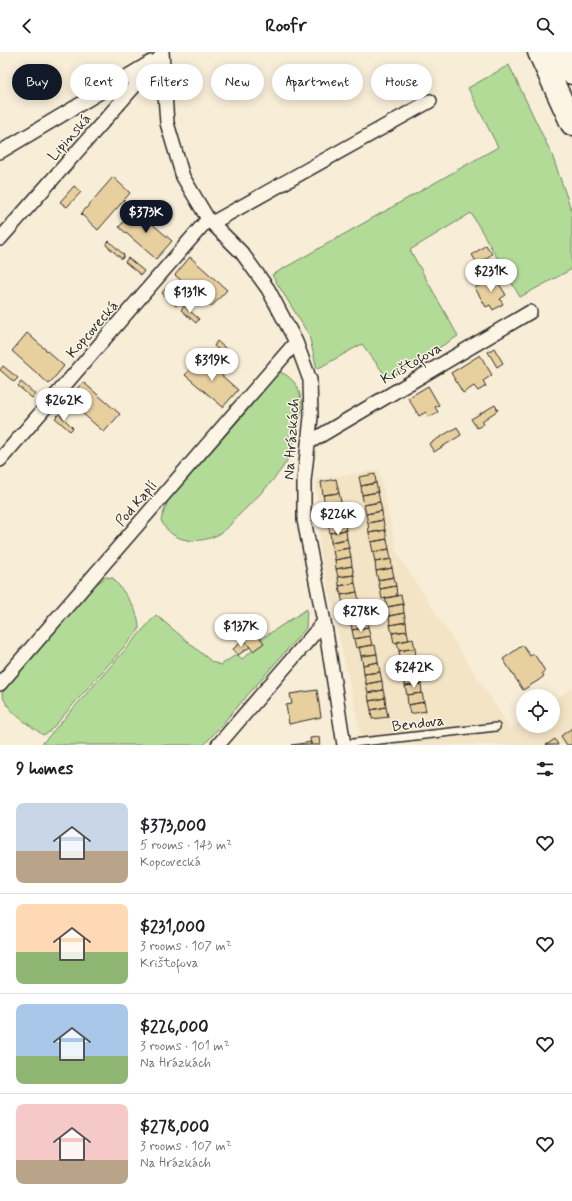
<!DOCTYPE html>
<html lang="en">
<head>
<meta charset="utf-8">
<style>
	:root { --surface:#fff; --page:#f6f6f6; --text:#202124; --muted:#757577; --line:#e0e0e0; --accent:#111827 }
	body { margin:0; font-family:Mynerve,sans-serif; background:var(--page); color:var(--text); height:100vh; display:flex; flex-direction:column; font-size:15px; white-space:nowrap }
	* { box-sizing:border-box; margin:0 }
	p { font-size:13px; color:var(--muted) }
	.icon { flex:none; width:22px; height:22px; fill:none; stroke:currentColor; stroke-width:2; stroke-linecap:round; stroke-linejoin:round }
	.map { position:relative; height:693px; overflow:hidden }
	.sheet { display:flex; flex-direction:column; background:var(--surface); flex:1 }
	.sheet>* { flex:none }
	.hud { position:absolute; left:12px; top:12px; width:548px; height:36px; display:flex; gap:8px }
	.controls { position:absolute; left:516px; top:637px; display:grid; gap:8px }
	.controls a { display:grid; place-items:center; width:44px; height:44px; border-radius:50%; background:var(--surface); box-shadow:0 2px 10px #0003; font-size:20px }
	.price { position:absolute; translate:-50% -34px; padding:0 9px; border-radius:14px; background:#fff; color:#222; font-size:13px; line-height:26px; filter:drop-shadow(0 1px 2px #0008) }
	.price::after { content:''; position:absolute; left:50%; top:24px; width:12px; height:9px; margin-left:-6px; background:inherit; clip-path:polygon(0 0,100% 0,50% 100%) }
	.price.on { background:var(--accent); color:#fff }
	ul { padding:0; list-style:none }
	li { display:flex; align-items:center; gap:12px; height:100px; padding:0 16px }
	li+li { border-top:1px solid var(--line) }
	li span { display:grid; place-items:center; flex:none; width:112px; height:80px; border-radius:8px; color:#555 }
	li>.icon { margin-inline-start:auto }
	span .icon { width:48px; height:48px; fill:#fffc; stroke-width:1 }
	li b { font-size:17px }
	h2 { display:flex; justify-content:space-between; align-items:center; height:48px; padding:0 16px; font-size:17px }
	.chip { padding:0 14px; border-radius:18px; background:var(--surface); box-shadow:0 2px 10px #0003; font-size:14px; line-height:36px }
	.chip.on { background:var(--accent); color:#fff }
	header { display:flex; justify-content:space-between; align-items:center; height:52px; padding:0 16px; background:var(--surface); font-size:18px; font-weight:700 }
	.map>svg:first-child { display:block }
	.built { fill:#f3e4c6 }
	.green { fill:#b2db98; stroke:#6e8362 }
	.building { fill:#e8cf9e; stroke:#2b2b2b }
	.lines { fill:none; stroke-linecap:round; stroke-linejoin:round }
	.lane-casing { stroke:#2b2b2b; stroke-width:10 }
	.street-casing { stroke:#2b2b2b; stroke-width:16 }
	.highway-casing { stroke:#2b2b2b; stroke-width:25 }
	.lane { stroke:#fcf5e5; stroke-width:7 }
	.street { stroke:#fcf5e5; stroke-width:13 }
	.highway { stroke:#fcf5e5; stroke-width:22 }
	.labels { text-anchor:middle; stroke-width:3; stroke-linejoin:round; paint-order:stroke }
	.street-label { font-size:15px; fill:#2b2b2b; stroke:#fcf5e5 }
</style>
</head>
<body>
<header><svg class="icon" aria-label="back" viewBox="0 0 24 24"><path d="M15 5l-7 7 7 7"/></svg>Roofr<svg class="icon" aria-label="search" viewBox="0 0 24 24"><circle cx="10" cy="10" r="6"/><path d="M15 15l6 6"/></svg></header>
<div class="map">
<svg width="572" height="693" viewBox="0 0 572 693">
	<rect width="100%" height="100%" fill="#f8edd7"/>
	<filter id="ink" filterUnits="userSpaceOnUse"><feTurbulence type="fractalNoise" baseFrequency=".025" numOctaves="2"/><feDisplacementMap in="SourceGraphic" scale="8" xChannelSelector="R" yChannelSelector="G"/><feConvolveMatrix kernelMatrix="1 2 1 2 8 2 1 2 1" color-interpolation-filters="sRGB"/></filter>
	<g filter="url(#ink)">
		<path class="built" d="M 379,418 L 397,501 L 510,676 L 523,668 L 523,674 L 553,674 L 553,648 L 572,636 L 572,693 L 363,693 L 320,498 L 316,427 Z"/>
		<path class="green" d="M 509,13 L 552,103 L 572,160 L 572,217 L 520,245 L 471,161 L 410,198 L 458,284 L 388,327 L 362,292 L 317,317 L 309,283 L 272,223 L 498,95 L 468,36 Z
			M 280,320 C 310,332 302,367 293,392 C 291,398 289,406 285,412 C 272,432 253,449 236,466 C 231,471 227,478 221,481 C 201,493 171,492 161,468 L 168,448 L 245,361 L 276,321 Z
			M 106,525 L 113,526 C 125,542 140,558 139,578 L 49,680 L 43,683 C 29,672 6,660 2,641 L 95,533 Z
			M 307,557 L 306,576 L 204,693 L 41,693 L 156,563 L 212,610 L 221,613 L 237,602 L 242,607 L 263,590 L 261,587 Z"/>
		<path class="building" d="M 113,125 L 130,141 L 98,178 L 81,162 Z
			M 74,134 L 81,140 L 67,155 L 60,150 Z
			M 135,157 L 172,189 L 156,207 L 119,175 Z
			M 109,189 L 124,203 L 122,207 L 106,193 Z
			M 486,193 L 492,202 L 478,212 L 472,203 Z
			M 190,205 L 227,238 L 211,255 L 175,223 Z
			M 128,206 L 144,219 L 141,223 L 125,210 Z
			M 494,224 L 506,243 L 500,247 L 503,252 L 493,258 L 490,253 L 486,255 L 475,236 Z
			M 165,237 L 179,250 L 176,254 L 162,241 Z
			M 184,254 L 199,267 L 196,271 L 181,258 Z
			M 27,281 L 64,314 L 49,332 L 12,299 Z
			M 217,289 L 232,302 L 229,306 L 214,294 Z
			M 494,296 L 503,311 L 497,315 L 488,300 Z
			M 480,303 L 492,323 L 483,329 L 486,334 L 478,339 L 474,334 L 463,341 L 451,321 Z
			M 201,305 L 238,338 L 223,355 L 185,323 Z
			M 3,314 L 18,326 L 14,330 L 0,318 Z
			M 21,330 L 35,342 L 32,346 L 18,334 Z
			M 83,330 L 120,362 L 104,380 L 67,348 Z
			M 428,334 L 439,353 L 435,355 L 438,360 L 429,365 L 426,360 L 419,364 L 408,346 Z
			M 495,353 L 498,358 L 482,369 L 484,372 L 477,376 L 471,367 Z
			M 59,362 L 73,376 L 70,379 L 55,366 Z
			M 457,375 L 461,383 L 434,400 L 429,392 Z
			M 375,422 L 376,431 L 361,434 L 359,425 Z
			M 336,427 L 339,441 L 323,443 L 321,430 Z
			M 376,431 L 378,440 L 362,443 L 361,434 Z
			M 378,440 L 380,450 L 364,453 L 362,443 Z
			M 339,441 L 341,450 L 325,453 L 323,443 Z
			M 341,450 L 342,461 L 327,464 L 325,453 Z
			M 380,450 L 382,459 L 366,462 L 364,453 Z
			M 382,459 L 383,468 L 368,471 L 366,462 Z
			M 342,461 L 344,469 L 328,472 L 327,464 Z
			M 383,468 L 385,478 L 369,481 L 368,471 Z
			M 344,469 L 346,478 L 330,481 L 328,472 Z
			M 346,478 L 347,487 L 331,490 L 330,481 Z
			M 385,478 L 387,487 L 371,490 L 369,481 Z
			M 347,487 L 349,496 L 333,499 L 331,490 Z
			M 387,487 L 389,497 L 373,500 L 371,490 Z
			M 349,496 L 351,505 L 335,508 L 333,499 Z
			M 389,497 L 391,507 L 375,510 L 373,500 Z
			M 351,505 L 352,514 L 336,517 L 335,508 Z
			M 391,507 L 392,516 L 376,519 L 375,510 Z
			M 352,514 L 354,523 L 338,525 L 336,517 Z
			M 392,516 L 394,525 L 378,528 L 376,519 Z
			M 354,523 L 355,531 L 339,534 L 338,525 Z
			M 394,525 L 396,534 L 380,537 L 378,528 Z
			M 355,531 L 357,540 L 341,543 L 339,534 Z
			M 396,534 L 397,544 L 382,547 L 380,537 Z
			M 357,540 L 359,549 L 343,552 L 341,543 Z
			M 401,543 L 403,552 L 387,555 L 385,546 Z
			M 363,548 L 365,558 L 349,561 L 347,551 Z
			M 403,552 L 404,561 L 389,564 L 387,555 Z
			M 365,558 L 367,567 L 351,570 L 349,561 Z
			M 404,561 L 406,570 L 390,573 L 389,564 Z
			M 367,567 L 368,575 L 352,578 L 351,570 Z
			M 406,570 L 407,579 L 392,581 L 390,573 Z
			M 368,575 L 370,584 L 354,587 L 352,578 Z
			M 254,579 L 264,591 L 253,599 L 244,588 Z
			M 407,579 L 409,588 L 394,591 L 392,581 Z
			M 370,584 L 372,593 L 356,596 L 354,587 Z
			M 413,587 L 415,596 L 399,599 L 397,590 Z
			M 244,588 L 250,595 L 238,603 L 233,597 Z
			M 375,593 L 377,602 L 361,604 L 359,595 Z
			M 523,593 L 530,604 L 534,602 L 545,619 L 542,621 L 544,624 L 539,628 L 523,638 L 503,607 Z
			M 415,596 L 416,605 L 400,608 L 399,599 Z
			M 377,602 L 378,610 L 363,613 L 361,604 Z
			M 416,605 L 418,614 L 402,617 L 400,608 Z
			M 378,610 L 380,620 L 364,622 L 363,613 Z
			M 418,614 L 419,623 L 403,626 L 402,617 Z
			M 380,620 L 382,629 L 366,632 L 364,622 Z
			M 419,623 L 421,632 L 405,634 L 403,626 Z
			M 382,629 L 383,638 L 368,641 L 366,632 Z
			M 421,632 L 422,641 L 407,643 L 405,634 Z
			M 317,638 L 321,665 L 289,672 L 286,653 L 292,652 L 290,642 Z
			M 383,638 L 385,646 L 369,649 L 368,641 Z
			M 422,641 L 424,650 L 408,653 L 407,643 Z
			M 385,646 L 386,655 L 371,658 L 369,649 Z
			M 424,650 L 426,659 L 410,662 L 408,653 Z
			M 386,655 L 388,665 L 372,667 L 371,658 Z
			M 572,676 L 572,693 L 567,693 L 561,684 Z
			M 319,685 L 320,693 L 311,693 L 310,686 Z
			M 555,687 L 558,693 L 546,693 Z
			M 311,690 L 311,693 L 292,693 Z"/>
		<g class="lines">
			<g class="lane-casing">
				<path id="lane" d="M 344,692 L 496,675"/>
			</g>
			<g class="street-casing">
				<path id="street" d="M 162,0 L 167,71 L 183,125 L 208,167 L 242,201 L 268,237 L 296,290 L 310,328 L 311,365 L 304,429 L 304,468 L 326,580 L 344,693
					M 0,100 L 151,10
					M 212,171 L 430,49
					M 0,187 L 162,3
					M 308,391 L 530,260
					M 0,408 L 208,167
					M 0,632 L 296,290
					M 218,693 L 324,570"/>
			</g>
			<g class="highway-casing">
				<path id="highway" d="M 539,0 L 572,72
					M 562,0 L 572,21"/>
			</g>
			<use href="#lane" class="lane"/>
			<use href="#street" class="street"/>
			<use href="#highway" class="highway"/>
		</g>
	</g>
	<g class="labels">
		<g class="street-label">
			<text transform="translate(69 85) rotate(-49)" y="5">Lipinská</text>
			<text transform="translate(92 277) rotate(-49)" y="5">Kopcovecká</text>
			<text transform="translate(411 311) rotate(-30)" y="5">Krištofova</text>
			<text transform="translate(291 387) rotate(-86)" y="5">Na Hrázkách</text>
			<text transform="translate(136 451) rotate(-49)" y="5">Pod Kaplí</text>
			<text transform="translate(418 671) rotate(-7)" y="5">Bendova</text>
		</g>
	</g>
</svg>
<div class="controls">
<a><svg class="icon" aria-label="locate" viewBox="0 0 24 24"><circle cx="12" cy="12" r="6"/><path d="M12 2v4M12 18v4M2 12h4M18 12h4"/></svg></a>
</div>
<b class="price on" style="left:146px;top:182px">$373K</b>
<b class="price" style="left:491px;top:241px">$231K</b>
<b class="price" style="left:190px;top:262px">$131K</b>
<b class="price" style="left:212px;top:330px">$319K</b>
<b class="price" style="left:64px;top:370px">$262K</b>
<b class="price" style="left:338px;top:484px">$226K</b>
<b class="price" style="left:361px;top:581px">$278K</b>
<b class="price" style="left:241px;top:596px">$137K</b>
<b class="price" style="left:414px;top:637px">$242K</b>
<div class="hud">
<a class="chip on">Buy</a>
<a class="chip">Rent</a>
<a class="chip">Filters</a>
<a class="chip">New</a>
<a class="chip">Apartment</a>
<a class="chip">House</a>
</div>
</div>
<section class="sheet">
<h2>9 homes<svg class="icon" aria-label="filters" viewBox="0 0 24 24"><path d="M4 7h16M4 17h16"/><circle cx="9" cy="7" r="2"/><circle cx="15" cy="17" r="2"/></svg></h2>
<ul>
<li><span style="background:linear-gradient(#c9d6e8 60%,#b9a48a 0)"><svg class="icon" aria-label="home" viewBox="0 0 24 24"><path d="M3 11l9-7 9 7M6 9v11h12V9"/></svg></span><div><b>$373,000</b><p>5 rooms · 143 m²</p><p>Kopcovecká</p></div><svg class="icon" aria-label="heart" viewBox="0 0 24 24"><path d="M12 20l-8-8c-3-5 5-10 8-4 3-6 11-1 8 4z"/></svg></li>
<li><span style="background:linear-gradient(#ffd9b3 60%,#8fb573 0)"><svg class="icon" aria-label="home" viewBox="0 0 24 24"><path d="M3 11l9-7 9 7M6 9v11h12V9"/></svg></span><div><b>$231,000</b><p>3 rooms · 107 m²</p><p>Krištofova</p></div><svg class="icon" aria-label="heart" viewBox="0 0 24 24"><path d="M12 20l-8-8c-3-5 5-10 8-4 3-6 11-1 8 4z"/></svg></li>
<li><span style="background:linear-gradient(#a9c7e8 65%,#8fb573 0)"><svg class="icon" aria-label="home" viewBox="0 0 24 24"><path d="M3 11l9-7 9 7M6 9v11h12V9"/></svg></span><div><b>$226,000</b><p>3 rooms · 101 m²</p><p>Na Hrázkách</p></div><svg class="icon" aria-label="heart" viewBox="0 0 24 24"><path d="M12 20l-8-8c-3-5 5-10 8-4 3-6 11-1 8 4z"/></svg></li>
<li><span style="background:linear-gradient(#f6c9c9 70%,#b9a48a 0)"><svg class="icon" aria-label="home" viewBox="0 0 24 24"><path d="M3 11l9-7 9 7M6 9v11h12V9"/></svg></span><div><b>$278,000</b><p>3 rooms · 107 m²</p><p>Na Hrázkách</p></div><svg class="icon" aria-label="heart" viewBox="0 0 24 24"><path d="M12 20l-8-8c-3-5 5-10 8-4 3-6 11-1 8 4z"/></svg></li>
</ul>
</section>
</body>
</html>
